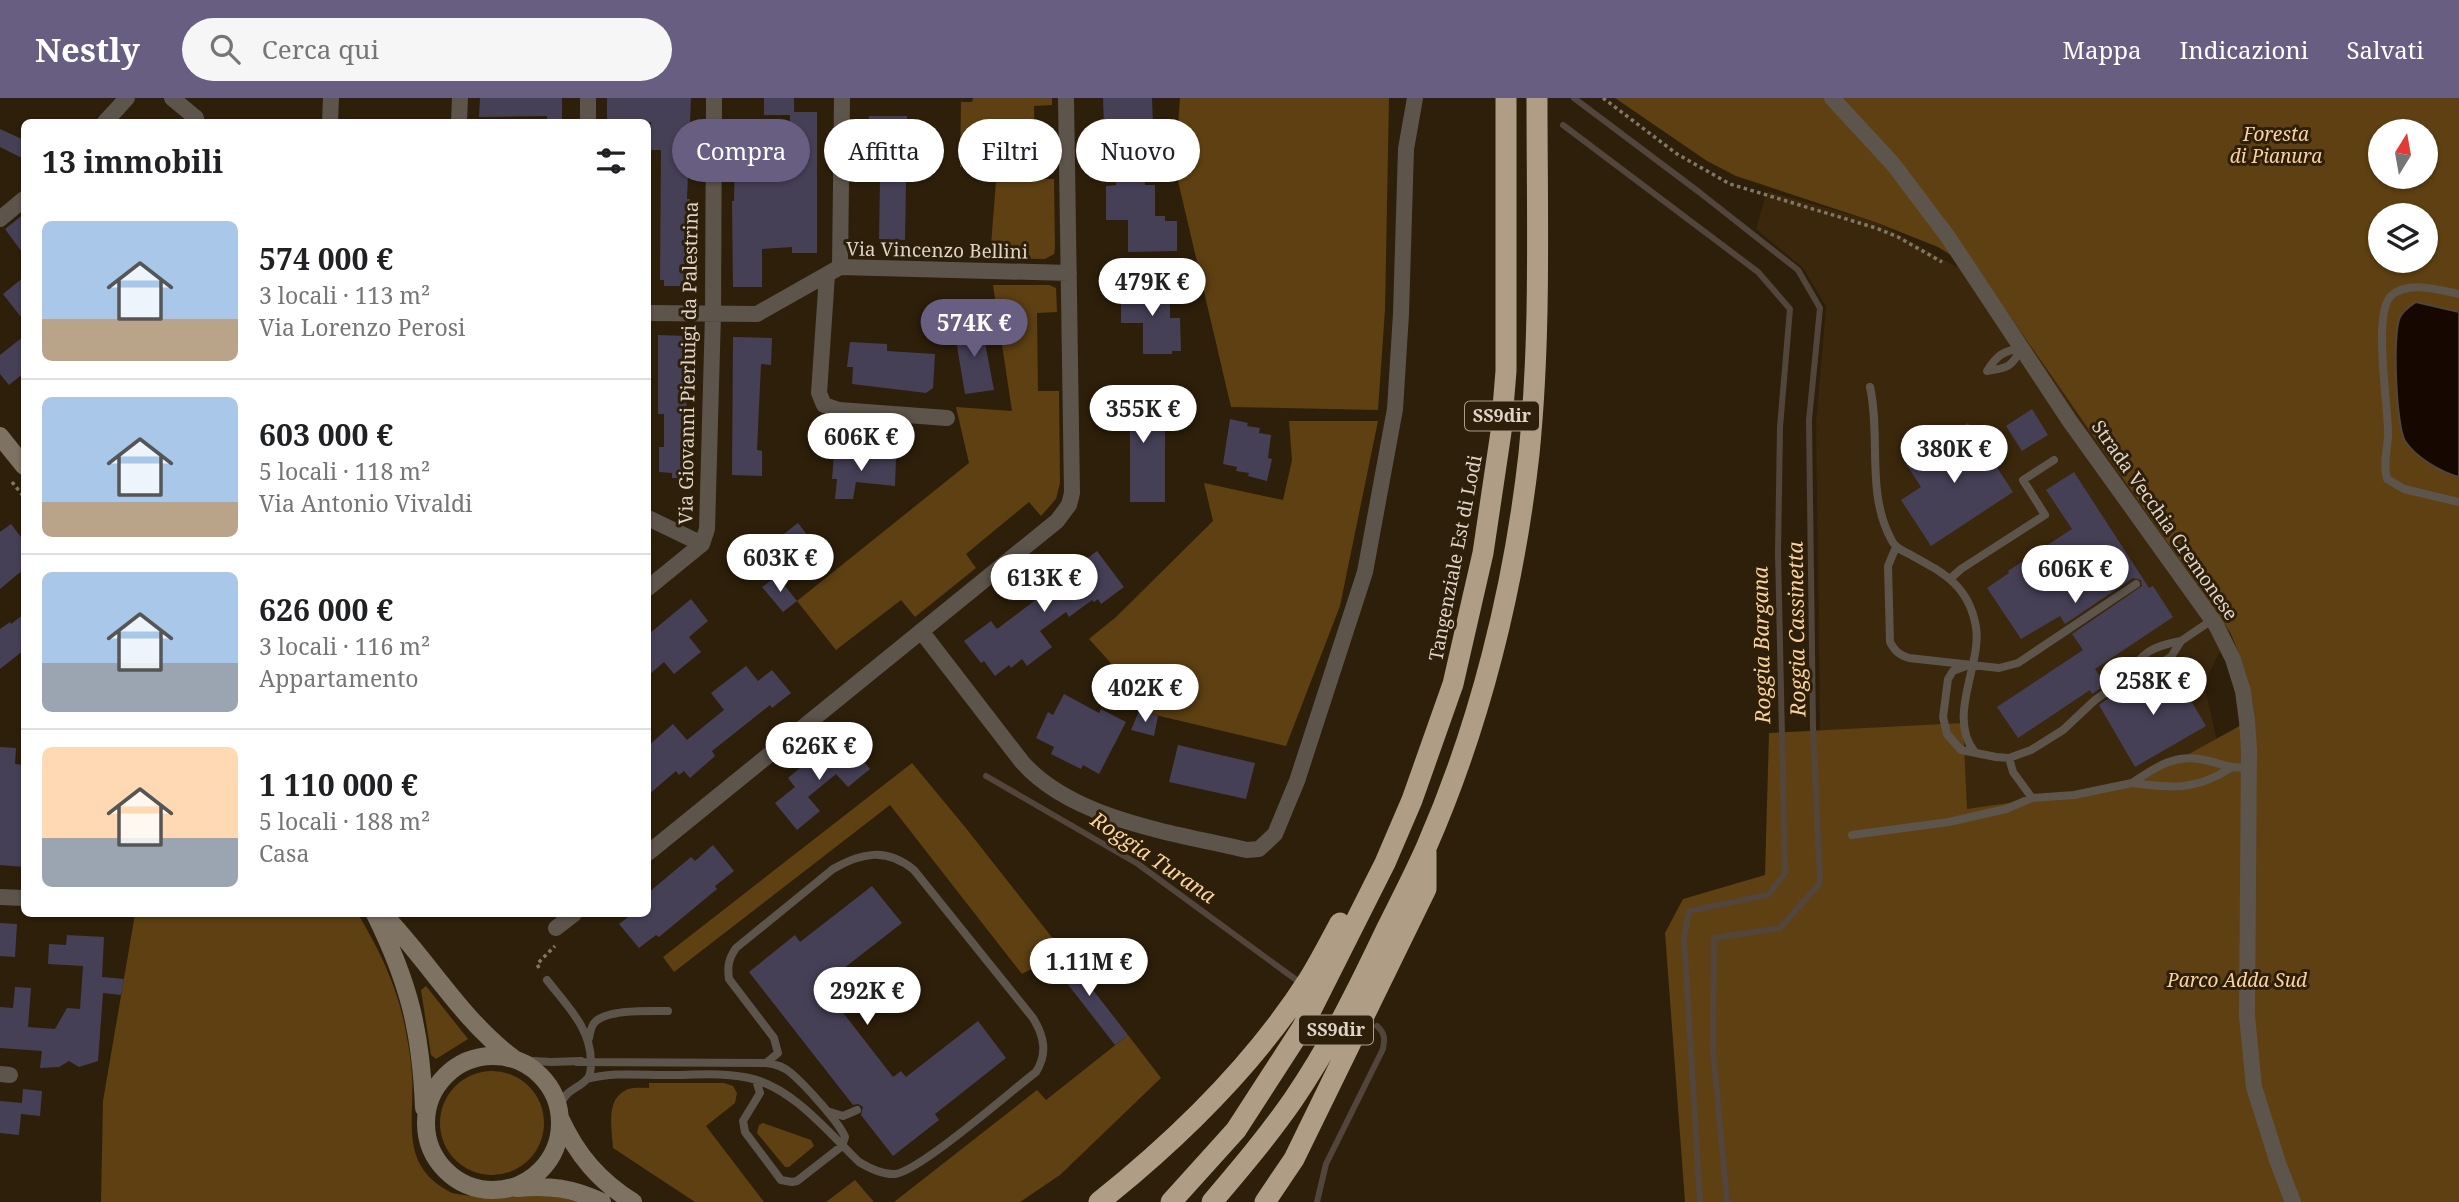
<!DOCTYPE html>
<html lang="it">
<head>
<meta charset="utf-8">
<style>
	:root { --surface:#fff; --page:#f6f6f6; --text:#202124; --muted:#757577; --line:#e0e0e0; --accent:#675e82 }
	body { margin:0; font-family:"Noto Serif",serif; background:var(--page); color:var(--text); height:100vh; display:flex; flex-direction:column; font-size:26px; white-space:nowrap }
	* { box-sizing:border-box; margin:0 }
	p { font-size:23px; color:var(--muted) }
	.icon { flex:none; width:38px; height:38px; fill:none; stroke:currentColor; stroke-width:2; stroke-linecap:round; stroke-linejoin:round }
	.map { position:relative; flex:1; overflow:hidden }
	.drawer { position:absolute; left:21px; top:21px; width:630px; height:798px; display:flex; flex-direction:column; background:var(--surface); border-radius:10px; box-shadow:0 2px 5px #0004 }
	.drawer>* { flex:none }
	.guide { position:absolute; left:672px; top:21px; width:665px; height:63px; display:flex; gap:14px }
	.needle { width:46px; rotate:11deg }
	.tools { position:absolute; left:2368px; top:21px; display:grid; gap:14px }
	.tools a { display:grid; place-items:center; width:70px; height:70px; border-radius:50%; background:var(--surface); box-shadow:0 2px 5px #0004; font-size:35px }
	.price { position:absolute; translate:-50% -60px; padding:0 16px; border-radius:24px; background:#fff; color:#222; font-size:23px; line-height:46px; filter:drop-shadow(0 2px 4px #0008) }
	.price::after { content:''; position:absolute; left:50%; top:42px; width:21px; height:16px; margin-left:-10px; background:inherit; clip-path:polygon(0 0,100% 0,50% 100%) }
	.price.current { background:var(--accent); color:#fff }
	ul { padding:0; list-style:none }
	li { display:flex; align-items:center; gap:21px; height:175px; padding:0 21px }
	li+li { border-top:2px solid var(--line) }
	li span { display:grid; place-items:center; flex:none; width:196px; height:140px; border-radius:10px; color:#555 }
	li>.icon { margin-inline-start:auto }
	span .icon { width:84px; height:84px; fill:#fffc; stroke-width:1 }
	li b { font-size:30px }
	h2 { display:flex; justify-content:space-between; align-items:center; height:84px; padding:0 21px; font-size:30px }
	.tag { padding:0 24px; border-radius:32px; background:var(--surface); box-shadow:0 2px 5px #0004; font-size:24px; line-height:63px }
	.tag.current { background:var(--accent); color:#fff }
	header { display:flex; align-items:center; gap:42px; box-sizing:border-box; height:98px; padding:0 35px; background:var(--accent); color:#fff }
	header strong { font-size:33px }
	nav { display:flex; gap:38px; margin-inline-start:auto; font-size:24px }
	.search { width:490px; height:63px; background:var(--page); display:flex; align-items:center; gap:18px; box-sizing:border-box; padding:0 24px; border-radius:38px; color:var(--muted); font-size:26px }
	.map>svg:first-child { display:block }
	.built { fill:#3a270c }
	.green { fill:#5e4012; fill-rule:evenodd }
	.water { fill:#160800; stroke:#52453c; stroke-width:2 }
	.lines { fill:none; stroke-linecap:round; stroke-linejoin:round }
	.stream { stroke:#52453c; stroke-width:6 }
	.building { fill:#464057 }
	.path { stroke:#827665; stroke-width:3.5; stroke-dasharray:3.5 3.5; stroke-linecap:butt }
	.lane { stroke:#5d554c; stroke-width:8 }
	.street { stroke:#5d554c; stroke-width:16 }
	.secondary { stroke:#7e7263; stroke-width:18 }
	.highway { stroke:#af9d85; stroke-width:21 }
	.labels { text-anchor:middle; stroke-width:6; stroke-linejoin:round; paint-order:stroke }
	.shield { fill:#2d1f0a; stroke:#a99e8f; stroke-width:2 }
	.shield-label { font-size:18px; font-weight:bold; fill:#ded4c8 }
	.park-label { font-size:19px; font-style:italic; fill:#fbd29d; stroke:#2d1f0a }
	.street-label { font-size:19px; fill:#ded4c8; stroke:#2d1f0a }
	.water-label { font-size:21px; font-style:italic; fill:#fbd29c; stroke:#2d1f0a }
</style>
</head>
<body>
<header>
<strong>Nestly</strong>
<div class="search"><svg class="icon" aria-label="search" viewBox="0 0 24 24"><circle cx="10" cy="10" r="6"/><path d="M15 15l6 6"/></svg>Cerca qui</div>
<nav><a>Mappa</a><a>Indicazioni</a><a>Salvati</a></nav>
</header>
<div class="map">
<svg width="2459" height="1104" viewBox="0 0 2459 1104">
	<rect width="100%" height="100%" fill="#2d1f0a"/>
	<path class="built" d="M 1767,93 L 1876,124 L 1995,190 L 2230,534 L 2204,585 L 2230,701 L 1828,780 L 1820,631 L 1816,326 L 1826,209 L 1803,170 L 1756,131 Z"/>
	<path class="green" d="M 973,0 L 1052,0 L 1052,7 L 1034,8 L 1035,81 L 1054,81 L 1055,150 L 1054,156 L 1045,161 L 990,160 L 997,70 L 960,69 L 961,4 L 972,4 Z
		M 1180,0 L 1389,0 L 1385,212 L 1378,312 L 1231,309 L 1175,70 Z
		M 1615,0 L 2459,0 L 2459,1104 L 1685,1104 L 1665,835 L 1683,801 L 1765,777 L 1769,635 L 1963,625 L 1967,711 L 2133,687 L 2254,620 C 2253,589 2242,562 2230,534 L 1991,191 L 1968,168 L 1938,149 L 1875,124 L 1736,78 L 1707,63 ZM 2380,33 L 2426,33 L 2426,79 L 2380,79 ZM 2380,117 L 2426,117 L 2426,163 L 2380,163 Z
		M 993,187 L 1049,187 L 1056,190 L 1057,214 L 1037,215 L 1038,293 L 1059,293 L 1060,385 L 1056,401 L 1041,418 L 1029,404 L 966,456 L 976,470 L 915,519 L 901,502 L 836,552 L 797,503 L 969,365 L 956,309 L 1012,313 Z
		M 1289,323 L 1378,323 L 1340,508 L 1286,648 L 1143,614 L 1147,605 L 1089,541 L 1116,519 L 1213,423 L 1204,385 L 1283,402 L 1292,362 Z
		M 912,665 L 965,729 L 1062,852 L 1049,862 L 1022,876 L 890,707 L 674,874 L 663,859 Z
		M 135,816 L 358,816 C 379,851 397,888 405,929 C 408,944 411,961 412,977 C 415,1024 398,1068 452,1095 C 492,1104 536,1089 578,1104 L 101,1104 L 103,1003 Z
		M 426,888 L 468,941 L 436,961 L 431,957 L 421,892 Z
		M 1128,937 L 1161,980 L 1060,1077 L 1020,1104 L 894,1104 L 1037,992 L 1046,1002 Z
		M440 1025a52 52 0 1 1 104 0a52 52 0 1 1-104 0Z
		M 649,985 L 724,985 L 733,988 L 737,995 L 735,1005 L 706,1028 L 764,1104 L 695,1104 L 613,1050 C 612,1031 605,1002 626,992 C 632,989 642,990 649,990 Z
		M 763,1025 L 811,1042 L 814,1048 L 789,1069 L 785,1069 L 757,1035 L 759,1027 Z
		M 855,1082 L 874,1104 L 826,1104 Z"/>
	<path class="water" d="M 2416,204 L 2459,214 L 2459,379 C 2441,374 2416,360 2405,343 C 2396,328 2392,235 2400,219 C 2403,213 2410,208 2416,204 Z"/>
	<g class="lines">
		<path class="stream" d="M 1574,0 L 1699,94 L 1798,172 L 1820,210 L 1809,322 L 1813,630 L 1820,785 L 1780,830 L 1714,840 L 1713,951 L 1727,1104
			M 1563,27 L 1758,174 L 1790,211 L 1780,329 L 1778,455 L 1785,775 L 1768,797 L 1689,813 L 1684,839 L 1700,1104
			M 986,678 L 1138,766 L 1295,881
			M 1317,1104 L 1326,1066 L 1383,951 C 1385,941 1385,935 1377,928"/>
	</g>
	<path class="building" d="M 480,0 L 562,0 L 562,22 L 547,21 L 547,18 L 479,19 Z
		M 607,0 L 691,0 L 687,101 L 690,101 L 690,188 L 664,188 L 664,182 L 660,182 L 661,52 L 650,52 L 651,24 L 607,23 Z
		M 764,0 L 794,0 L 794,14 L 817,14 L 817,155 L 792,155 L 792,149 L 762,151 L 762,189 L 733,189 L 732,103 L 734,103 L 735,51 L 789,51 L 790,17 L 764,17 Z
		M 1103,0 L 1152,0 L 1153,26 L 1160,26 L 1161,53 L 1144,54 L 1145,87 L 1155,87 L 1155,118 L 1165,118 L 1165,123 L 1177,123 L 1177,153 L 1128,154 L 1128,122 L 1106,122 L 1106,88 L 1116,87 L 1114,28 L 1104,28 Z
		M 869,18 L 907,18 L 907,53 L 868,52 Z
		M 0,31 L 24,42 L 24,61 L 0,49 Z
		M 880,84 L 906,84 L 905,142 L 879,141 Z
		M 24,116 L 24,157 L 5,131 Z
		M 24,179 L 24,223 L 3,196 Z
		M 1170,189 L 1170,220 L 1180,220 L 1181,253 L 1172,253 L 1172,256 L 1143,256 L 1143,225 L 1121,225 L 1121,190 Z
		M 981,224 L 994,292 L 965,296 L 956,242 L 960,242 L 957,228 Z
		M 658,237 L 686,238 L 687,380 L 672,380 L 672,375 L 659,374 L 659,349 L 664,349 L 664,316 L 658,316 Z
		M 24,238 L 24,275 L 9,287 L 0,276 L 0,257 Z
		M 733,239 L 772,240 L 771,267 L 761,266 L 757,352 L 762,353 L 762,378 L 732,377 Z
		M 850,244 L 887,246 L 887,253 L 935,256 L 933,290 L 926,295 L 852,286 L 853,269 L 847,269 Z
		M 1149,287 L 1149,327 L 1165,327 L 1165,404 L 1130,404 L 1130,328 L 1118,328 L 1117,288 Z
		M 2032,311 L 2048,337 L 2022,353 L 2006,328 Z
		M 1230,321 L 1248,325 L 1247,328 L 1260,330 L 1259,335 L 1271,337 L 1268,360 L 1272,361 L 1267,383 L 1248,378 L 1249,375 L 1236,373 L 1237,369 L 1223,366 Z
		M 1968,325 L 2013,394 L 1931,448 L 1901,402 L 1921,389 L 1906,366 Z
		M 834,357 L 896,361 L 895,388 L 856,384 L 853,401 L 835,401 L 837,381 L 832,381 Z
		M 2074,374 L 2149,490 L 2153,488 L 2173,519 L 2095,571 L 2105,587 L 2092,596 L 2090,592 L 2018,640 L 1997,609 L 2083,552 L 2072,536 L 2142,488 L 2141,482 L 2133,480 L 2065,526 L 2060,518 L 2021,541 L 1987,490 L 2009,475 L 2008,473 L 2072,431 L 2046,392 Z
		M 798,425 L 818,451 L 784,477 L 764,451 Z
		M 11,426 L 24,443 L 24,471 L 0,491 L 0,434 Z
		M 1097,453 L 1124,489 L 1101,506 L 1098,501 L 1094,504 L 1092,502 L 1069,519 L 1066,514 L 1040,533 L 1052,549 L 1027,568 L 1022,561 L 1011,570 L 1009,567 L 995,578 L 984,563 L 981,565 L 964,543 L 991,523 L 997,531 L 1046,494 L 1039,485 L 1067,464 L 1072,472 Z
		M 777,478 L 797,503 L 783,514 L 762,489 Z
		M 691,501 L 708,523 L 689,539 L 701,554 L 674,576 L 664,564 L 648,578 L 648,540 L 650,535 Z
		M 24,516 L 24,552 L 0,571 L 0,531 L 10,524 L 11,526 Z
		M 746,568 L 758,583 L 772,572 L 791,595 L 772,610 L 770,607 L 712,653 L 715,658 L 690,680 L 684,673 L 679,677 L 676,673 L 648,697 L 648,648 L 673,626 L 687,642 L 724,612 L 711,595 Z
		M 2171,569 L 2206,628 L 2135,669 L 2099,607 L 2112,598 L 2115,602 Z
		M 1064,596 L 1099,615 L 1101,611 L 1126,624 L 1099,676 L 1083,667 L 1081,671 L 1051,656 L 1054,649 L 1036,640 L 1048,614 L 1053,617 Z
		M 1139,613 L 1158,618 L 1154,638 L 1131,632 Z
		M 848,645 L 870,671 L 848,689 L 836,676 L 808,699 L 820,713 L 797,732 L 775,705 L 795,689 L 788,680 L 821,652 L 828,661 Z
		M 1178,647 L 1255,665 L 1246,701 L 1169,684 Z
		M 0,649 L 16,650 L 15,666 L 24,667 L 24,769 L 0,767 Z
		M 713,747 L 734,773 L 715,788 L 717,791 L 659,839 L 656,837 L 639,850 L 619,826 L 632,816 L 648,816 L 648,795 L 691,759 L 695,763 Z
		M 872,788 L 902,825 L 830,881 L 834,887 L 827,894 L 893,979 L 901,973 L 906,979 L 978,923 L 1006,960 L 935,1016 L 939,1022 L 893,1058 L 861,1017 L 863,1009 L 858,1006 L 853,1007 L 749,874 L 795,837 L 800,844 Z
		M 0,825 L 17,826 L 15,859 L 0,858 Z
		M 67,837 L 104,839 L 102,879 L 124,881 L 121,897 L 103,895 L 98,963 L 79,969 L 69,963 L 59,969 L 40,970 L 42,953 L 0,950 L 0,909 L 13,910 L 15,889 L 31,890 L 28,929 L 55,931 L 67,910 L 80,911 L 83,868 L 48,866 L 49,846 L 66,847 Z
		M 1062,852 L 1128,937 L 1115,947 L 1049,862 Z
		M 23,991 L 42,993 L 40,1018 L 21,1016 L 19,1037 L 0,1035 L 0,1003 L 22,1005 L 21,1015 Z"/>
	<g class="lines">
		<path class="path" d="M 1603,0 L 1677,56 L 1730,86 L 1876,130 L 1898,139 L 1942,164
			M 12,384 L 24,399
			M 539,870 L 537,866 L 555,848"/>
		<path class="lane" d="M 2459,196 C 2439,192 2407,182 2391,198 C 2372,217 2389,309 2388,338 C 2387,353 2383,366 2387,381 L 2404,391 L 2459,404
			M 2022,250 C 2011,269 2009,270 1987,273 C 1997,257 2003,253 2022,250 Z
			M 1870,289 C 1881,338 1866,395 1891,441 C 1895,450 1903,453 1911,457 C 1944,475 1969,488 1976,529 C 1982,566 1947,618 1974,653
			M 1896,449 L 1888,468 L 1890,544 C 1895,553 1899,557 1909,560 L 1999,570 L 2018,565 L 2136,486
			M 1951,480 L 1961,471 L 2045,417 L 2023,382 L 2054,362
			M 2181,543 C 2152,548 2141,555 2126,580 L 2149,572 L 2171,559 L 2181,543 L 2212,522
			M 1969,567 L 1953,573 L 1948,581 L 1943,619 L 1947,636 L 1961,652 L 1996,659 L 2009,660 L 2031,652 L 2063,632 L 2095,602 L 2126,580
			M 2009,660 L 2013,674 L 2032,700
			M 2229,671 C 2195,693 2170,690 2132,685 C 2156,669 2175,655 2205,662 C 2225,666 2225,671 2249,669
			M 1852,737 L 1949,724 L 2006,711 L 2032,700 L 2074,697 L 2132,685
			M 547,882 C 567,908 591,930 591,964 C 591,969 591,976 588,980 C 577,993 566,989 558,1012
			M 589,940 C 590,934 591,928 595,924 C 608,911 650,913 668,913
			M 516,962 L 551,964 L 581,963
			M 577,964 L 766,965 L 778,955 L 774,940 L 729,881 C 727,868 729,860 736,850 L 833,771 C 861,755 886,749 914,772 L 1033,920 C 1044,938 1048,955 1036,974 C 1011,993 920,1073 895,1076 C 882,1077 869,1070 859,1064 C 828,1034 792,989 749,980 C 723,974 694,977 668,977 C 642,977 613,974 587,981
			M 756,982 L 760,995 L 743,1023 L 745,1034 L 781,1082 L 792,1084 L 797,1083 L 842,1048 L 845,1039 C 839,1024 804,986 791,975 C 784,969 776,966 766,965
			M 827,1013 L 843,1018 L 857,1012"/>
		<path class="street" d="M 172,0 L 196,20
			M 1832,0 L 1893,66 L 1948,139 L 2069,322 L 2216,527 L 2233,561 L 2243,593 L 2247,623 L 2249,652 L 2247,918 L 2254,989 L 2278,1065 L 2293,1104
			M 105,24 L 127,0
			M 330,24 L 331,0
			M 459,24 L 460,0
			M 588,24 L 588,0
			M 0,121 L 24,101
			M 840,169 L 842,0
			M 827,177 L 819,295 L 824,307 L 839,312 L 947,320
			M 648,215 L 757,216 L 840,169 L 1069,175
			M 648,420 L 702,446
			M 702,446 L 707,431 L 713,216 L 714,0
			M 648,490 L 702,446
			M 921,533 L 1022,664 C 1073,722 1175,735 1247,752 L 1259,751 L 1275,736 L 1297,683 L 1365,474 L 1395,311 L 1401,216 L 1406,51 L 1415,0
			M 648,755 L 1057,423 L 1069,407 L 1072,395 L 1066,0
			M 0,799 L 24,800
			M 556,830 L 574,816
			M 0,976 L 10,977"/>
		<path class="secondary" d="M 0,338 L 24,368
			M 375,816 C 409,885 421,933 424,1010
			M 383,816 C 428,862 460,920 513,960
			M426 1025a67 67 0 1 1 134 0a67 67 0 1 1-134 0Z
			M 560,1020 C 577,1057 599,1083 633,1104
			M 517,1090 C 550,1087 572,1090 602,1104"/>
		<path class="highway" d="M 1099,1104 C 1178,1041 1254,967 1309,881 C 1320,863 1330,844 1340,825
			M 1171,1104 L 1236,1032 L 1302,930 L 1385,765 L 1412,702 L 1453,586 L 1483,455 L 1501,334 L 1506,273 L 1506,0
			M 1212,1104 C 1240,1071 1268,1038 1293,1002 C 1330,948 1359,889 1387,830 C 1400,804 1414,777 1426,750 C 1480,627 1514,490 1529,356 C 1541,237 1537,119 1537,0
			M 1265,1104 L 1294,1061 L 1426,791 L 1426,754"/>
	</g>
	<g class="labels">
		<g class="shield">
			<rect x="1465" y="303.5" width="74" height="29" rx="5"/>
			<rect x="1299" y="917.5" width="74" height="29" rx="5"/>
		</g>
		<g class="shield-label">
			<text x="1502" y="324">SS9dir</text>
			<text x="1336" y="938">SS9dir</text>
		</g>
		<g class="park-label">
			<text x="2276" y="43">Foresta<tspan x="2276" dy="22">di Pianura</tspan></text>
			<text x="2237" y="889">Parco Adda Sud</text>
		</g>
		<g class="street-label">
			<text transform="translate(937 152) rotate(1)" y="7">Via Vincenzo Bellini</text>
			<text transform="translate(688 265) rotate(-89)" y="7">Via Giovanni Pierluigi da Palestrina</text>
			<text transform="translate(2165 422) rotate(55)" y="7">Strada Vecchia Cremonese</text>
			<text transform="translate(1455 460) rotate(-79)" y="7">Tangenziale Est di Lodi</text>
		</g>
		<g class="water-label">
			<text transform="translate(1797 531) rotate(-91)" y="7">Roggia Cassinetta</text>
			<text transform="translate(1762 547) rotate(-91)" y="7">Roggia Bargana</text>
			<text transform="translate(1153 760) rotate(34)" y="7">Roggia Turana</text>
		</g>
	</g>
</svg>
<div class="tools">
<a><svg class="needle" viewBox="-14 -14 28 28"><path d="M0-13l5 13h-10z" fill="#e53935"/><path d="M0 13l5-13h-10z" fill="#757577"/></svg></a>
<a><svg class="icon" aria-label="layers" viewBox="0 0 24 24"><path d="M12 4l9 5-9 5-9-5zM3 14l9 5 9-5"/></svg></a>
</div>
<b class="price" style="left:1152px;top:220px">479K €</b>
<b class="price current" style="left:974px;top:261px">574K €</b>
<b class="price" style="left:1143px;top:347px">355K €</b>
<b class="price" style="left:861px;top:375px">606K €</b>
<b class="price" style="left:1954px;top:387px">380K €</b>
<b class="price" style="left:780px;top:496px">603K €</b>
<b class="price" style="left:2075px;top:507px">606K €</b>
<b class="price" style="left:1044px;top:516px">613K €</b>
<b class="price" style="left:2153px;top:619px">258K €</b>
<b class="price" style="left:1145px;top:626px">402K €</b>
<b class="price" style="left:819px;top:684px">626K €</b>
<b class="price" style="left:1089px;top:900px">1.11M €</b>
<b class="price" style="left:867px;top:929px">292K €</b>
<div class="guide">
<a class="tag current">Compra</a>
<a class="tag">Affitta</a>
<a class="tag">Filtri</a>
<a class="tag">Nuovo</a>
</div>
<section class="drawer">
<h2>13 immobili<svg class="icon" aria-label="filters" viewBox="0 0 24 24"><path d="M4 7h16M4 17h16"/><circle cx="9" cy="7" r="2"/><circle cx="15" cy="17" r="2"/></svg></h2>
<ul>
<li><span style="background:linear-gradient(#a9c7e8 70%,#b9a48a 0)"><svg class="icon" aria-label="home" viewBox="0 0 24 24"><path d="M3 11l9-7 9 7M6 9v11h12V9"/></svg></span><div><b>574 000 €</b><p>3 locali · 113 m²</p><p>Via Lorenzo Perosi</p></div></li>
<li><span style="background:linear-gradient(#a9c7e8 75%,#b9a48a 0)"><svg class="icon" aria-label="home" viewBox="0 0 24 24"><path d="M3 11l9-7 9 7M6 9v11h12V9"/></svg></span><div><b>603 000 €</b><p>5 locali · 118 m²</p><p>Via Antonio Vivaldi</p></div></li>
<li><span style="background:linear-gradient(#a9c7e8 65%,#9aa5b1 0)"><svg class="icon" aria-label="home" viewBox="0 0 24 24"><path d="M3 11l9-7 9 7M6 9v11h12V9"/></svg></span><div><b>626 000 €</b><p>3 locali · 116 m²</p><p>Appartamento</p></div></li>
<li><span style="background:linear-gradient(#ffd9b3 65%,#9aa5b1 0)"><svg class="icon" aria-label="home" viewBox="0 0 24 24"><path d="M3 11l9-7 9 7M6 9v11h12V9"/></svg></span><div><b>1 110 000 €</b><p>5 locali · 188 m²</p><p>Casa</p></div></li>
</ul>
</section>
</div>
</body>
</html>
